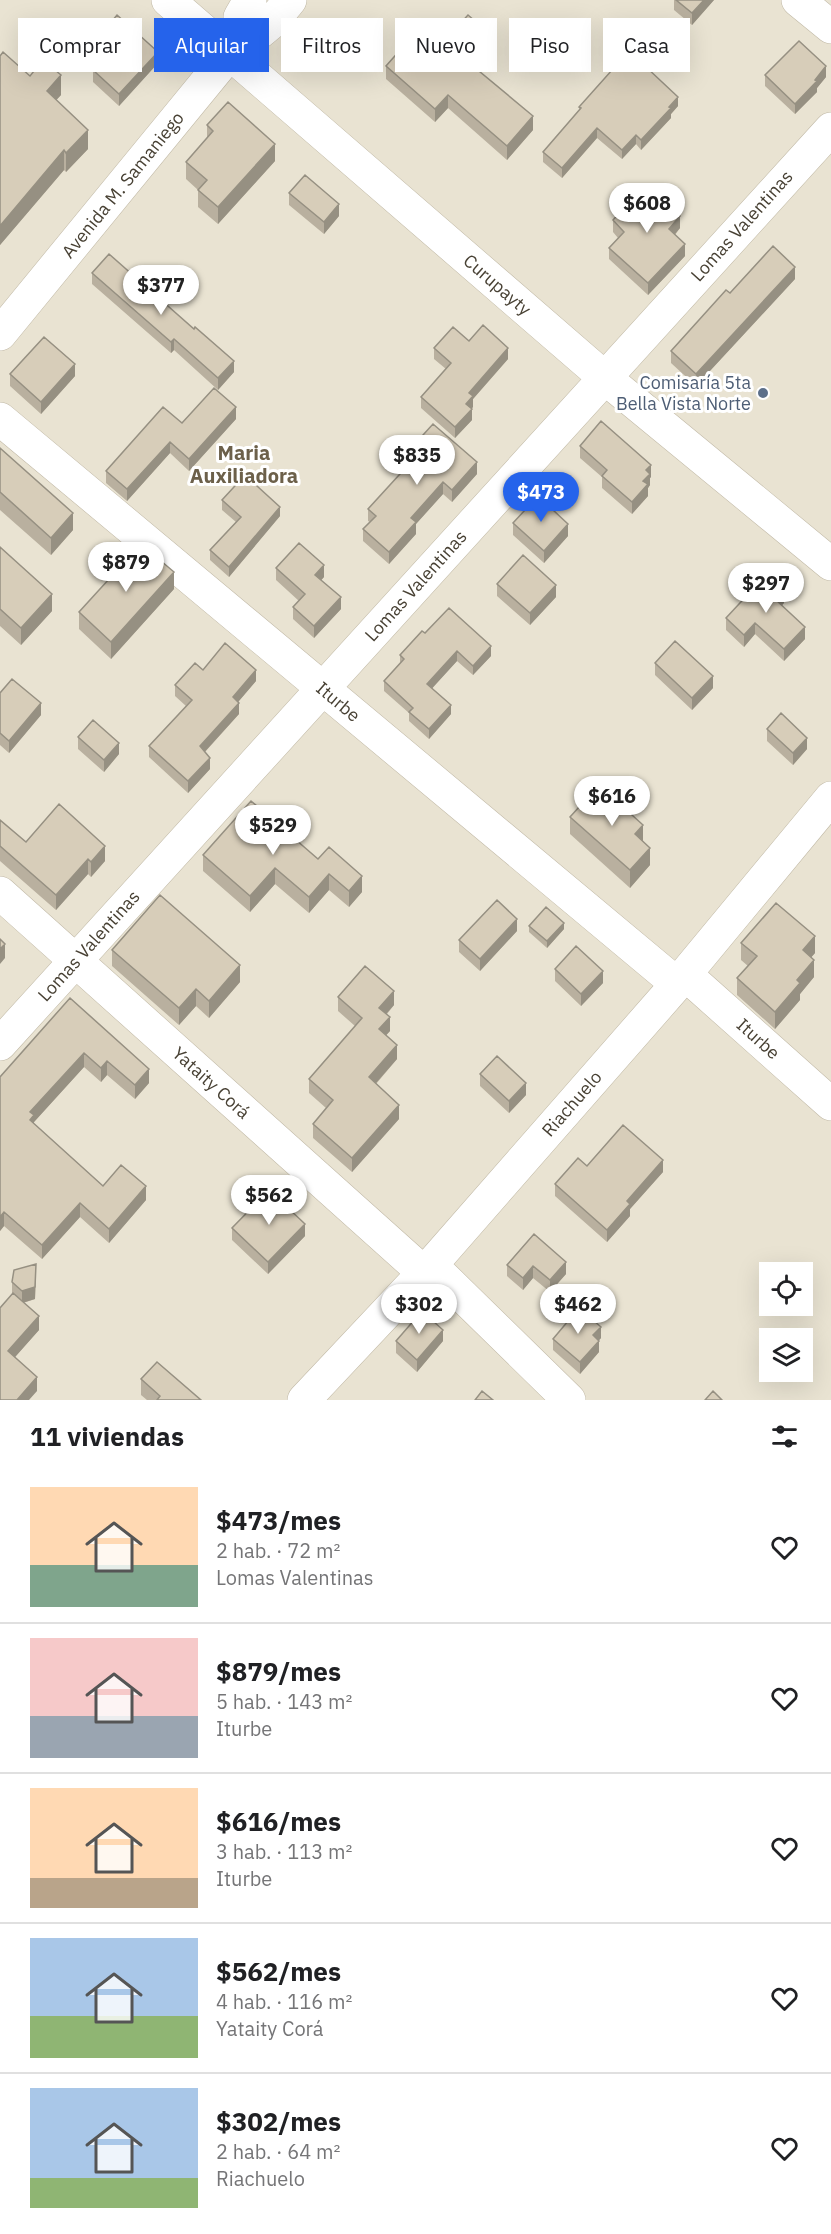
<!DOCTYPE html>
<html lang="es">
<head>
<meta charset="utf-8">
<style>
	:root { --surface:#fff; --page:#f6f6f6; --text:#202124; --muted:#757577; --line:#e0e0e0; --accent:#2563eb }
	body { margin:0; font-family:"IBM Plex Sans",sans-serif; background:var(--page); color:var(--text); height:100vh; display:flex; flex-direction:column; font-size:22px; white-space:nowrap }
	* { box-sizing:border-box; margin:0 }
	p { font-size:20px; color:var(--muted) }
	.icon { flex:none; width:33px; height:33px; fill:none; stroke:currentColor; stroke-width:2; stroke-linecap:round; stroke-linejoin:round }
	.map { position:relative; height:1400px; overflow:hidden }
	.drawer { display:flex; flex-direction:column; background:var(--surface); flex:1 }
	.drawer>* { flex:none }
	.top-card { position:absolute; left:18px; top:18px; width:795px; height:54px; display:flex; gap:12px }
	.controls { position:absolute; left:759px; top:1262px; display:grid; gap:12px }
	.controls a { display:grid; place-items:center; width:54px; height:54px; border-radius:0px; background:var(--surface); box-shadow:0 6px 24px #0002; font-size:30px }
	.price { position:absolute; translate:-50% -51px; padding:0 14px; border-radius:21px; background:#fff; color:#222; font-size:20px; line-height:39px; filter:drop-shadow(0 2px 3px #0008) }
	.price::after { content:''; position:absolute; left:50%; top:36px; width:18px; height:14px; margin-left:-9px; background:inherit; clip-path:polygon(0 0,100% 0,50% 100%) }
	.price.active { background:var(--accent); color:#fff }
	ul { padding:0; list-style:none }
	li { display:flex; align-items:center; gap:18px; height:150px; padding:0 30px }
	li+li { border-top:2px solid var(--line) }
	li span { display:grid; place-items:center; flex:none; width:168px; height:120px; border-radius:0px; color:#555 }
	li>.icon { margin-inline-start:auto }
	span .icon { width:72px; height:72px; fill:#fffc; stroke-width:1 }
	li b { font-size:26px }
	h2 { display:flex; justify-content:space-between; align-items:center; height:72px; padding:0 30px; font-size:26px }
	.chip { padding:0 21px; border-radius:0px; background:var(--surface); box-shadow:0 6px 24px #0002; font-size:21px; line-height:54px }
	.chip.active { background:var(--accent); color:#fff }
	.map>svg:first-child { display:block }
	.residential { fill:#e9e3d2; fill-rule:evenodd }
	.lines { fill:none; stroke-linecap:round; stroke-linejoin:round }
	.minor-casing { stroke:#c1b9a6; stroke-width:34 }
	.minor { stroke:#fff; stroke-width:33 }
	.wall { fill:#b9b09f }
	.shaded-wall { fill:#969082 }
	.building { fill:#d7cdb9; stroke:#969082; stroke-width:1.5 }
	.service-dot { fill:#5c6f8a; stroke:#fff; stroke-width:2 }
	.labels { text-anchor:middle; stroke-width:6; stroke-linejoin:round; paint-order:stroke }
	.street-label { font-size:18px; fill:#484134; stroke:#fff }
	.service-label { font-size:18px; fill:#4e5e75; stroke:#fff; text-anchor:end }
	.neighbourhood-label { font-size:20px; font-weight:bold; fill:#6c604a; stroke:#fff }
</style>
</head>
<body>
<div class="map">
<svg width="831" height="1400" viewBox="0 0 831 1400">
	<rect width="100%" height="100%" fill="#f4f1e5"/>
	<path class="residential" d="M 0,0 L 831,0 L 831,1400 L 0,1400 ZM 770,1272 L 802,1272 L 802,1305 L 770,1305 ZM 770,1338 L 802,1338 L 802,1371 L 770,1371 Z"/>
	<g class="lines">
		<g class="minor-casing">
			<path id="minor" d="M 168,0 L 605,378 L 831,564
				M 798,0 L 831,27
				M 245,35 L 240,17 L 250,0
				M 0,334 L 245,35 L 260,32 L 272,22 L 290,0
				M 0,419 L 677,984
				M 0,893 L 424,1273
				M 685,974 L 831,1104
				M 0,1044 L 831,129
				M 431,1265 L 569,1400
				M 304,1400 L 431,1265 L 677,984 L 831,798"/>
		</g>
		<use href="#minor" class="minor"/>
	</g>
	<path class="wall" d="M 674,0 L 714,0 L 692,25 L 674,10 Z
		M 102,33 L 158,63 L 119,106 L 93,82 L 93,70 L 110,52 L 102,44 Z
		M 489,47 L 474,64 L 474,67 L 533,130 L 507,160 L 448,108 L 435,122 L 386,79 L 386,66 L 437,49 Z
		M 0,56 L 30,76 L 61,95 L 56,100 L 88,149 L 66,172 L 64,170 L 0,245 Z
		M 765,75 L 826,77 L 817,88 L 817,92 L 795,114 L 765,86 Z
		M 678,106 L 671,114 L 671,118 L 641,150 L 636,144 L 622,159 L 597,138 L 562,178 L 543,162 L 543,152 L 579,110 L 579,107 Z
		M 207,125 L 275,161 L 218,224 L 198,207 L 198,190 L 186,179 L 186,162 L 207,139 Z
		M 289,193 L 339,216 L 324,234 L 289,205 Z
		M 613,220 L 680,228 L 675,235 L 685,256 L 648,295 L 609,259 L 609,248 L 618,238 L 613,232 Z
		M 92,273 L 234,372 L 218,390 L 174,350 L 171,353 L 92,284 Z
		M 795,279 L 696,386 L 671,363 L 671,351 L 730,293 Z
		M 469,341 L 508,359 L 473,399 L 473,407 L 471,409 L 472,420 L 455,438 L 421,408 L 421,397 L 446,369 L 434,359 L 434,348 Z
		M 10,374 L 75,376 L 41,414 L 10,386 Z
		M 236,419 L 189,471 L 170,453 L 127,501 L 106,483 L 106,471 L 182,423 Z
		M 413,446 L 477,474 L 452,502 L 443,494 L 416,524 L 416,534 L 389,564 L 363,541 L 363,529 L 370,522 L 368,521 L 368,509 L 414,459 L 413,458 Z
		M 580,446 L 651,477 L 650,478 L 650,485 L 648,488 L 648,496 L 632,514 L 602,488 L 602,477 L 580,458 Z
		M 0,448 L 73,530 L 51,555 L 0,510 Z
		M 222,500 L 280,516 L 229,577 L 210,560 L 210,550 L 236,522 L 222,510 Z
		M 513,523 L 568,536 L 544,563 L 513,535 Z
		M 0,547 L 52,611 L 21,645 L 0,626 Z
		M 276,568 L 324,577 L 321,580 L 341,609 L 314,638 L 293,619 L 293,607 L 299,601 L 276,580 Z
		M 497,584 L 556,597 L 530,625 L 497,596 Z
		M 174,589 L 111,659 L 79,629 L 79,612 Z
		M 784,603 L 782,605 L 805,639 L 784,661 L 755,634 L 744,647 L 726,630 L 726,618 Z
		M 425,633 L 491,656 L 473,675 L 457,661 L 432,688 L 451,714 L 429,739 L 409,721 L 409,713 L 384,691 L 384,681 L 400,663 L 400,655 Z
		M 655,663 L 713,688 L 692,710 L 655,675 Z
		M 203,670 L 256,681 L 238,702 L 239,714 L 205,752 L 210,769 L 188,793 L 149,757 L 149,746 L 186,706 L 175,696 L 175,685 Z
		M 0,693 L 41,715 L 9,753 L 0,745 Z
		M 767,729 L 807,749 L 793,765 L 767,741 Z
		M 78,737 L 119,754 L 104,772 L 78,749 Z
		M 570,817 L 643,841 L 650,865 L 630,888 L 570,834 Z
		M 0,820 L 26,842 L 105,861 L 91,877 L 88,874 L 56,910 L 0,861 Z
		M 203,855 L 318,859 L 362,892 L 349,907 L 329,890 L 309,913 L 275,884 L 250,912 L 203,871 Z
		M 529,926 L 564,929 L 547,948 L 529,932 Z
		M 517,931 L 480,971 L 459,952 L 459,940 Z
		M 741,943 L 815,953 L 811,957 L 814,977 L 800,994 L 800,1000 L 775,1029 L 737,995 L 737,978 L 748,966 L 741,960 Z
		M 112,950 L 240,982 L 209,1018 L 196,1006 L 179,1025 L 112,966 Z
		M 555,969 L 603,983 L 581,1006 L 555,981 Z
		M 338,997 L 394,1005 L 387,1014 L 390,1031 L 386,1035 L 397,1059 L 376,1084 L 399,1119 L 352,1172 L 313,1138 L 313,1124 L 326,1108 L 309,1093 L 309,1079 L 355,1026 L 338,1011 Z
		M 70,998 L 149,1083 L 135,1099 L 107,1075 L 101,1082 L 84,1067 L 34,1122 L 34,1124 L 103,1186 L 146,1200 L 109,1243 L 80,1217 L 42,1259 L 4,1226 L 0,1231 L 0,1077 Z
		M 480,1074 L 526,1095 L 509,1113 L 480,1086 Z
		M 587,1166 L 663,1172 L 630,1209 L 630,1216 L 607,1242 L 555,1196 L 555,1184 Z
		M 232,1228 L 305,1236 L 268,1274 L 232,1240 Z
		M 534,1234 L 566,1274 L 550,1292 L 533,1278 L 523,1290 L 507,1276 L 507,1265 Z
		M 36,1276 L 35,1299 L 23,1303 L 39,1330 L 15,1357 L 37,1391 L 0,1400 L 12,1294 L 12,1282 Z
		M 601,1338 L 599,1340 L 599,1352 L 580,1374 L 553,1350 L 553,1339 Z
		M 396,1341 L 443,1341 L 417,1372 L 396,1353 Z
		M 141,1379 L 201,1400 L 147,1400 L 141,1395 Z"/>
	<path class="shaded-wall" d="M 704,0 L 714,0 L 692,25 L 692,13 Z
		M 489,33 L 489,47 L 467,72 L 467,58 Z
		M 158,52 L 158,63 L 119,106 L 119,94 Z
		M 826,66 L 826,77 L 817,88 L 817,92 L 795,114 L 795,104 Z
		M 61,75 L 61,95 L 47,110 L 47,91 Z
		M 448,95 L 448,108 L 435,122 L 435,109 Z
		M 678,97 L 678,106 L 671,114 L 671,118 L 641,150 L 641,140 Z
		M 533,116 L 533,130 L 507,160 L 507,146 Z
		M 597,128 L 597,138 L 562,178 L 562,168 Z
		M 88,130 L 88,149 L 66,172 L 66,153 Z
		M 636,135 L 636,144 L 622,159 L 622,150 Z
		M 275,144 L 275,161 L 218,224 L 218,207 Z
		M 64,150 L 64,170 L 0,245 L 0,226 Z
		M 339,204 L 339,216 L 324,234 L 324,222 Z
		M 680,216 L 680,228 L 669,241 L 669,229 Z
		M 685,244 L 685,256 L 648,295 L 648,283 Z
		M 795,267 L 795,279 L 696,386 L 696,374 Z
		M 174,339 L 174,350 L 171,353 L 171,342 Z
		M 508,348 L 508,359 L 473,399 L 473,407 L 466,415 L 466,404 L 469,393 Z
		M 234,361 L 234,372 L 218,390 L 218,378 Z
		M 75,364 L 75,376 L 41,414 L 41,402 Z
		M 236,407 L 236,419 L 189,471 L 189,459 Z
		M 472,409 L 472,420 L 455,438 L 455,427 Z
		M 170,442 L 170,453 L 127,501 L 127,489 Z
		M 477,462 L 477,474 L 452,502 L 452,490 Z
		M 651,465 L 651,477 L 650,478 L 650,485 L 648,488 L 648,496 L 632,514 L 632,502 L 646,470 Z
		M 443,482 L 443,494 L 416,524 L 416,534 L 389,564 L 389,552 L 411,518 Z
		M 280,507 L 280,516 L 229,577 L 229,567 Z
		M 73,513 L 73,530 L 51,555 L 51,538 Z
		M 568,524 L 568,536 L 544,563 L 544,551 Z
		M 324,565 L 324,577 L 315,587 L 315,575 Z
		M 174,572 L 174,589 L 111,659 L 111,642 Z
		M 556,585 L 556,597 L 530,625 L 530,613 Z
		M 784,591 L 784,603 L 776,612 L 776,600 Z
		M 52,594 L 52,611 L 21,645 L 21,628 Z
		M 341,597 L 341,609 L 314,638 L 314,626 Z
		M 755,623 L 755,634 L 744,647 L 744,635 Z
		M 805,627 L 805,639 L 784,661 L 784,649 Z
		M 491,646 L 491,656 L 473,675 L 473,666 Z
		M 457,651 L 457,661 L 427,694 L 427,684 Z
		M 256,670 L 256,681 L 233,708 L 233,697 Z
		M 713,676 L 713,688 L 692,710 L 692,698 Z
		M 41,703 L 41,715 L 9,753 L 9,741 Z
		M 239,703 L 239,714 L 200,757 L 200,746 Z
		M 451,705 L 451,714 L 429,739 L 429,729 Z
		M 807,738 L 807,749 L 793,765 L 793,753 Z
		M 119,743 L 119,754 L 104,772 L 104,760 Z
		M 210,758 L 210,769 L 188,793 L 188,781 Z
		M 643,825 L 643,843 L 635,834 Z
		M 105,846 L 105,861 L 91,877 L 91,862 Z
		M 650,848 L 650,865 L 630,888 L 630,870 Z
		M 88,859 L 88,874 L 56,910 L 56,895 Z
		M 275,868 L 275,884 L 250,912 L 250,896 Z
		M 329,874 L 329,890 L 309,913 L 309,897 Z
		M 362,876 L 362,892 L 349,907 L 349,891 Z
		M 517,919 L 517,931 L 480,971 L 480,959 Z
		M 564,923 L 564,929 L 547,948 L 547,941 Z
		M 815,936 L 815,953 L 803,967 L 803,950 Z
		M 5,944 L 5,958 L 0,964 L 0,949 Z
		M 814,960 L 814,977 L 800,994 L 800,1000 L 775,1029 L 775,1012 L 797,980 Z
		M 240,965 L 240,982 L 209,1018 L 209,1001 Z
		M 603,971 L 603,983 L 581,1006 L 581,994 Z
		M 196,989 L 196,1006 L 179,1025 L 179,1008 Z
		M 394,991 L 394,1005 L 379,1022 L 379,1008 Z
		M 390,1017 L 390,1031 L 379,1043 L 379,1029 Z
		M 397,1045 L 397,1059 L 369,1091 L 369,1077 Z
		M 84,1053 L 84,1067 L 34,1122 L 34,1129 L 30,1120 L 30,1112 Z
		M 107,1061 L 107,1075 L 101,1082 L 101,1068 Z
		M 149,1069 L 149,1083 L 135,1099 L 135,1085 Z
		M 526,1083 L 526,1095 L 509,1113 L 509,1101 Z
		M 399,1105 L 399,1119 L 352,1172 L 352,1158 Z
		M 663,1160 L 663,1172 L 630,1209 L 630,1216 L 607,1242 L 607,1230 L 627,1201 Z
		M 146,1186 L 146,1200 L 109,1243 L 109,1229 Z
		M 80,1203 L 80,1217 L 42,1259 L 42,1245 Z
		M 4,1212 L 4,1226 L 0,1231 L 0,1217 Z
		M 305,1224 L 305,1236 L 268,1274 L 268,1262 Z
		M 566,1262 L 566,1274 L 550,1292 L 550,1280 Z
		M 36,1264 L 35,1299 L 22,1303 L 22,1291 Z
		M 533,1266 L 533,1278 L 523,1290 L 523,1278 Z
		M 39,1316 L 39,1330 L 8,1365 L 8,1351 Z
		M 601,1327 L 601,1338 L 593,1347 L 593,1335 Z
		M 443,1330 L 443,1341 L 417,1372 L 417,1360 Z
		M 599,1341 L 599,1352 L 580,1374 L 580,1362 Z
		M 37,1377 L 37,1391 L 29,1400 L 17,1400 Z"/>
	<path class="building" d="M 676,0 L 704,0 L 692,13 Z
		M 117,15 L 158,52 L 119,94 L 93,70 L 116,45 L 102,33 Z
		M 468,15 L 489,33 L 467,58 L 474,64 L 473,66 L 533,116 L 507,146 L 448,95 L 435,109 L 386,66 L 417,31 L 437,49 Z
		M 799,41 L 826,66 L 815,80 L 817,81 L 795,104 L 765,75 Z
		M 629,51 L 678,97 L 669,107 L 671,108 L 641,140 L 636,135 L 622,150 L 597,128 L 562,168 L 543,152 L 581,108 L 579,107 Z
		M 3,52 L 30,76 L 43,60 L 61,75 L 47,91 L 88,130 L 66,153 L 64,150 L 0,226 L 0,56 Z
		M 228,102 L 275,144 L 218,207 L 198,190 L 207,180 L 186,162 L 213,131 L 207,125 Z
		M 305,175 L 339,204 L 324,222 L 289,193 Z
		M 646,184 L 680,216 L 669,229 L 685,244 L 648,283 L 609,248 L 624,232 L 613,220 Z
		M 773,246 L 795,267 L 696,374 L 671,351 L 726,290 L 730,293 Z
		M 109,254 L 194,329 L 195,327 L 234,361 L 218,378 L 174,339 L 171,342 L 92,273 Z
		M 483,325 L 508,348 L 469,393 L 473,396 L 466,404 L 472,409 L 455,427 L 421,397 L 451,363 L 434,348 L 453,327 L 469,341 Z
		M 44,337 L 75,364 L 41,402 L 10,374 Z
		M 214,388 L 236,407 L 189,459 L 170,442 L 127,489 L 106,471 L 163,407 L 182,423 Z
		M 601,421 L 651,465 L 646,470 L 650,474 L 643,481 L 648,484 L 632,502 L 602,476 L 607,470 L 580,446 Z
		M 433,424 L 477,462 L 452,490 L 443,482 L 411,518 L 416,522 L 389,552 L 363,529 L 376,516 L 368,509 L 420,452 L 413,446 Z
		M 0,448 L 73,513 L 51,538 L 0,492 Z
		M 245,475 L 280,507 L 229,567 L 210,550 L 241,517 L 222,500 Z
		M 538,496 L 568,524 L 544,551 L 513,523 Z
		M 299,543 L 324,565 L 315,575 L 341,597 L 314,626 L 293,607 L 305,594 L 276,568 Z
		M 141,544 L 174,572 L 111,642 L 79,612 Z
		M 0,547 L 52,594 L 21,628 L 0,609 Z
		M 523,555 L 556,585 L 530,613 L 497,584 Z
		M 766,575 L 784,591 L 776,600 L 805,627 L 784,649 L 755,623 L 744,635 L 726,618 Z
		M 449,608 L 491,646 L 473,666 L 457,651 L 427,684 L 451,705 L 429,729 L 409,712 L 413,708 L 384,681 L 404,659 L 400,655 L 422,631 L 425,633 Z
		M 675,641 L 713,676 L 692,698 L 655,663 Z
		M 225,643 L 256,670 L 233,697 L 239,703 L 200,746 L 210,758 L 188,781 L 149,746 L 192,700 L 175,685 L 195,663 L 203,670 Z
		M 12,679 L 41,703 L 9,741 L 0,733 L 0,693 Z
		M 781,713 L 807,738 L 793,753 L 767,729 Z
		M 93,720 L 119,743 L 104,760 L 78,737 Z
		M 599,785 L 643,825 L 635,834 L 650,848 L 630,870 L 570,817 Z
		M 251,801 L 318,859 L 329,847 L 362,876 L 349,891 L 329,874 L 309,897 L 275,868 L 250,896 L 203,855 Z
		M 59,804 L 105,846 L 91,862 L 88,859 L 56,895 L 0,846 L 0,820 L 26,842 Z
		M 160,895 L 240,965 L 209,1001 L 196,989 L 179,1008 L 112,950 Z
		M 497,900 L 517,919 L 480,959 L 459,940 Z
		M 776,903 L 815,936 L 803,950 L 814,960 L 797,980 L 800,983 L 775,1012 L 737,978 L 757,956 L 741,943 Z
		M 546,907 L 564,923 L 547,941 L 529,926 Z
		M 0,939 L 5,944 L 0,949 Z
		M 576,946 L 603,971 L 581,994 L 555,969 Z
		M 365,966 L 394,991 L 379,1008 L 390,1017 L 379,1029 L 397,1045 L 369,1077 L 399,1105 L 352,1158 L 313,1124 L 333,1100 L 309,1079 L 362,1018 L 338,997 Z
		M 70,998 L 149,1069 L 135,1085 L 107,1061 L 101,1068 L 84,1053 L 30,1112 L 34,1115 L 30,1120 L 103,1186 L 121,1165 L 146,1186 L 109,1229 L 80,1203 L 42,1245 L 4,1212 L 0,1217 L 0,1077 Z
		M 497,1056 L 526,1083 L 509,1101 L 480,1074 Z
		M 623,1125 L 663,1160 L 627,1201 L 630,1204 L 607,1230 L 555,1184 L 578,1158 L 587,1166 Z
		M 269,1190 L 305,1224 L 268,1262 L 232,1228 Z
		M 534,1234 L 566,1262 L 550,1280 L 533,1266 L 523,1278 L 507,1265 Z
		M 36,1264 L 35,1287 L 22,1291 L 12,1282 L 14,1270 Z
		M 13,1293 L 39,1316 L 8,1351 L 37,1377 L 17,1400 L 0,1400 L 0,1308 Z
		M 579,1308 L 601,1327 L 593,1335 L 599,1341 L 580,1362 L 553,1339 Z
		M 422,1311 L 443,1330 L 417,1360 L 396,1341 Z
		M 157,1362 L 201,1400 L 157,1400 L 160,1396 L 141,1379 Z
		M 482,1391 L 493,1400 L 475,1400 Z
		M 713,1391 L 722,1400 L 705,1400 Z"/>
	<circle class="service-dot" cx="763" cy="393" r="6"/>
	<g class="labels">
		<g class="street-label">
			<text transform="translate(123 185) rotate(-51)" y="6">Avenida M. Samaniego</text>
			<text transform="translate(742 226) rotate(-48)" y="6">Lomas Valentinas</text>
			<text transform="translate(497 285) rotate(41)" y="6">Curupayty</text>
			<text transform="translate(416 586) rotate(-48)" y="6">Lomas Valentinas</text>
			<text transform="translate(338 702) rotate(40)" y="6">Iturbe</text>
			<text transform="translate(89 946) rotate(-48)" y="6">Lomas Valentinas</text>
			<text transform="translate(758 1039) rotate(42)" y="6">Iturbe</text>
			<text transform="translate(211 1083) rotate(42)" y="6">Yataity Corá</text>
			<text transform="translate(572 1104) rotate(-49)" y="6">Riachuelo</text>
		</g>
		<g class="service-label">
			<text x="751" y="389">Comisaría 5ta<tspan x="751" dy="21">Bella Vista Norte</tspan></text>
		</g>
		<g class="neighbourhood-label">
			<text x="244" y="460">Maria<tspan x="244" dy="23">Auxiliadora</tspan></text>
		</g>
	</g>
</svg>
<div class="controls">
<a><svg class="icon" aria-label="locate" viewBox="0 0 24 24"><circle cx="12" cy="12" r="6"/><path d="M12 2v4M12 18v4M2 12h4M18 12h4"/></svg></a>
<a><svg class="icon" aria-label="layers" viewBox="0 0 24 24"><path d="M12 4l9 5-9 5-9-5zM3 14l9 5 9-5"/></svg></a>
</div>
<b class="price" style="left:647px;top:234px">$608</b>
<b class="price" style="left:161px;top:316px">$377</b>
<b class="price" style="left:417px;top:486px">$835</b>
<b class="price active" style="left:541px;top:523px">$473</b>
<b class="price" style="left:126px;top:593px">$879</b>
<b class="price" style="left:766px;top:614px">$297</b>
<b class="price" style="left:612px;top:827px">$616</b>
<b class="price" style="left:273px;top:856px">$529</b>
<b class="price" style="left:269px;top:1226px">$562</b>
<b class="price" style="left:419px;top:1335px">$302</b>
<b class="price" style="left:578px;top:1335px">$462</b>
<div class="top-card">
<a class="chip">Comprar</a>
<a class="chip active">Alquilar</a>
<a class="chip">Filtros</a>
<a class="chip">Nuevo</a>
<a class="chip">Piso</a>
<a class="chip">Casa</a>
</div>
</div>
<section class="drawer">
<h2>11 viviendas<svg class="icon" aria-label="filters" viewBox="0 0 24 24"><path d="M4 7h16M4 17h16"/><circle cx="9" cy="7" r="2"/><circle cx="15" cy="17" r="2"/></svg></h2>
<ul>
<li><span style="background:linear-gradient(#ffd9b3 65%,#7fa58c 0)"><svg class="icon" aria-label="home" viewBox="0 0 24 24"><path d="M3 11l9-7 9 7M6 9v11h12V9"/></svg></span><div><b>$473/mes</b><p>2 hab. · 72 m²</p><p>Lomas Valentinas</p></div><svg class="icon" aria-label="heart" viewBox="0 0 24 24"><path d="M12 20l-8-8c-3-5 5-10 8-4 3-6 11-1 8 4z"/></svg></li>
<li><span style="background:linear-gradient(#f6c9c9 65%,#9aa5b1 0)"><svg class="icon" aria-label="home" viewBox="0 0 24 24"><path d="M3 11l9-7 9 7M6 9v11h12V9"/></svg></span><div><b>$879/mes</b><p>5 hab. · 143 m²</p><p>Iturbe</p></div><svg class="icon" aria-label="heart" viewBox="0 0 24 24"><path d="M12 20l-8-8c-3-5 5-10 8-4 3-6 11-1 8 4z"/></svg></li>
<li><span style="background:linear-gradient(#ffd9b3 75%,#b9a48a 0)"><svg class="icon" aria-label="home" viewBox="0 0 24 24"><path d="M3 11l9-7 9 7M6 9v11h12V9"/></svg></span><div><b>$616/mes</b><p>3 hab. · 113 m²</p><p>Iturbe</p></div><svg class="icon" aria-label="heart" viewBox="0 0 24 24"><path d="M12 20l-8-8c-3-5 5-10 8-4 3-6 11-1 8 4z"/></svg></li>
<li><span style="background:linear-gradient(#a9c7e8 65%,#8fb573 0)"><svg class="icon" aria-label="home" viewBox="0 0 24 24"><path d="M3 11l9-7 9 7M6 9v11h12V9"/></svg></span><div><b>$562/mes</b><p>4 hab. · 116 m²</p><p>Yataity Corá</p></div><svg class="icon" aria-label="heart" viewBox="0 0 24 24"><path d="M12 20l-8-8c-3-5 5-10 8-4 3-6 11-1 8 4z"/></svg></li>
<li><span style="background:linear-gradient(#a9c7e8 75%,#8fb573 0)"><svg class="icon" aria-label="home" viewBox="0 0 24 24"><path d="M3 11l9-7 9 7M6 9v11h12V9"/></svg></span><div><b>$302/mes</b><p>2 hab. · 64 m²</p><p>Riachuelo</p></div><svg class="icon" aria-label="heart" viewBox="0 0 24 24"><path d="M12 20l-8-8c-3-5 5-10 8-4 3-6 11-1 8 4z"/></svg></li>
</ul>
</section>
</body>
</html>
